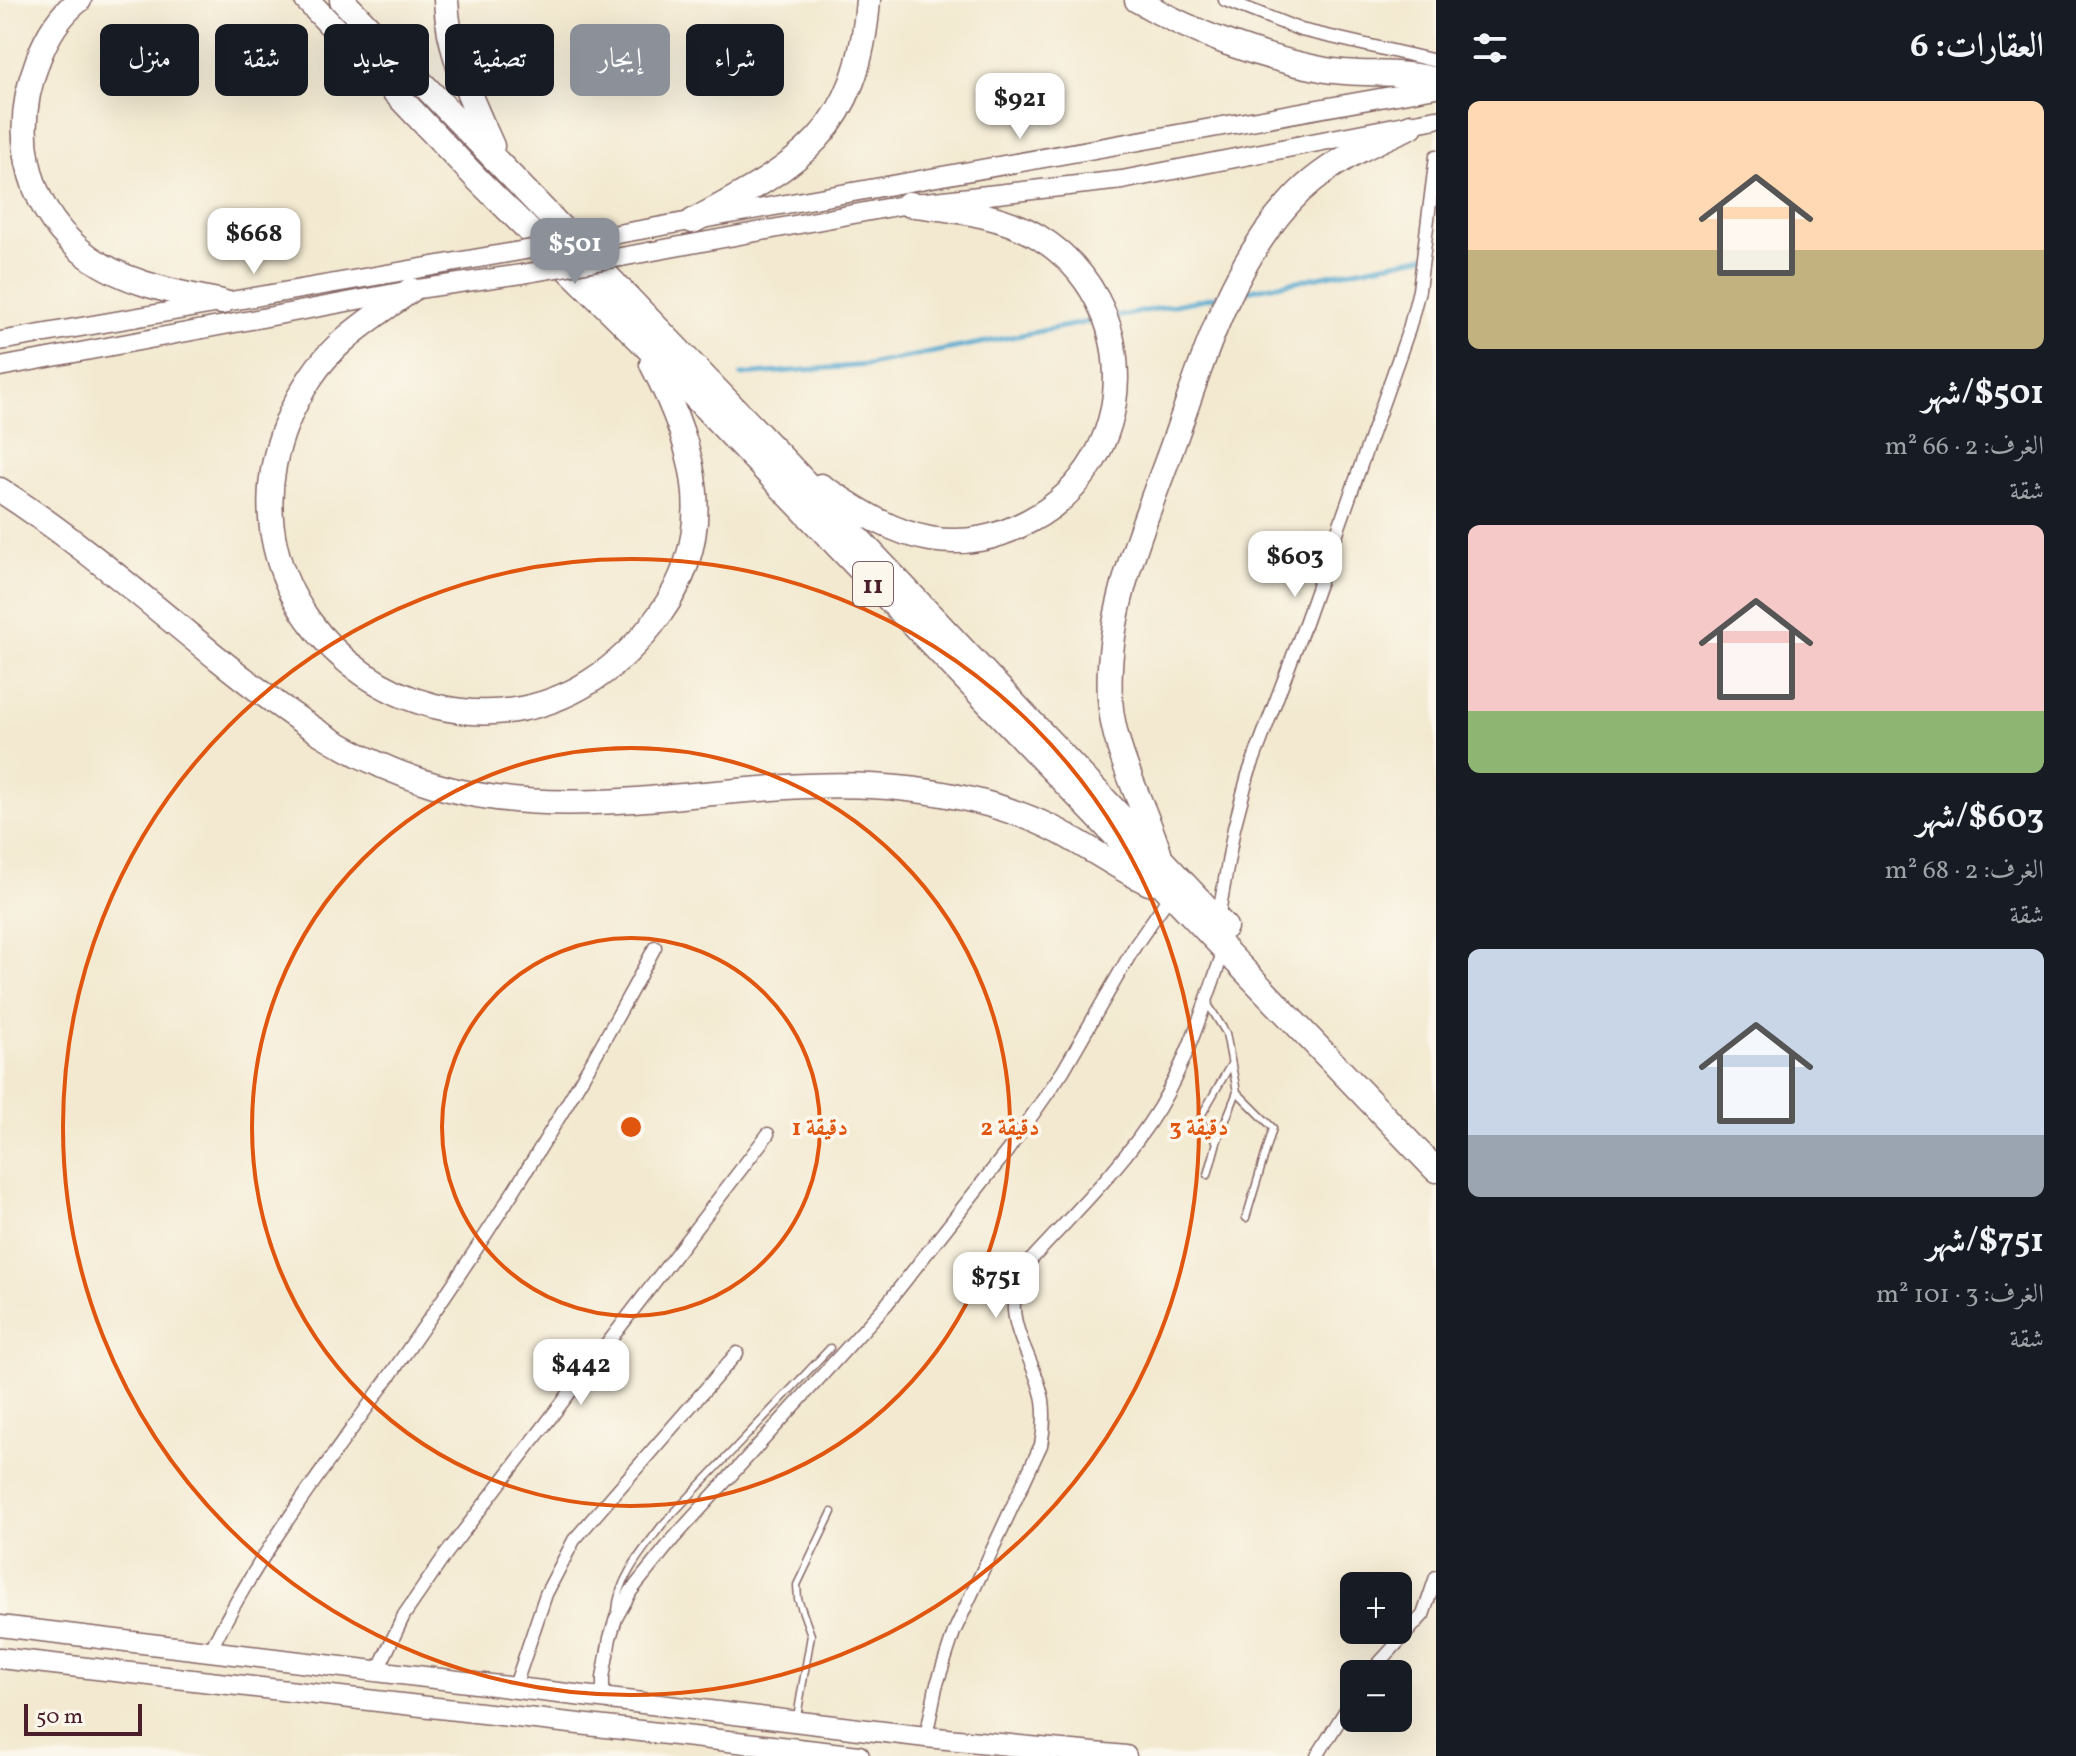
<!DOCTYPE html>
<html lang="ar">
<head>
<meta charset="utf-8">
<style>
	:root { --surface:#171b24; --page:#242831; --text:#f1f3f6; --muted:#9ea1a6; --accent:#8c9099 }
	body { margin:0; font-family:Vollkorn,Amiri,serif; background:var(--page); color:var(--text); direction:rtl; height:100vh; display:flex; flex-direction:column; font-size:30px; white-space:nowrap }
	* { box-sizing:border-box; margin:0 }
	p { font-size:26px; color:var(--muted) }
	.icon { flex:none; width:44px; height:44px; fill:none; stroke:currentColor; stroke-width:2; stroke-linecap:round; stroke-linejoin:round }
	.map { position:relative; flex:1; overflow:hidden; direction:ltr }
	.sheet { display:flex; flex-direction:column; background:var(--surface); width:640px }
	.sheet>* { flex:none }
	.guide { position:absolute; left:24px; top:24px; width:760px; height:72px; direction:rtl; display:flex; gap:16px }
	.controls { position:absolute; left:1340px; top:1572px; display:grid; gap:16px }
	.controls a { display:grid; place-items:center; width:72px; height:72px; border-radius:12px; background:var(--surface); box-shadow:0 8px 32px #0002; font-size:40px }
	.scale { position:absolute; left:24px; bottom:20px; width:118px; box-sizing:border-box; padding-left:8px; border:4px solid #4a1f2b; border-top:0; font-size:22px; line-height:28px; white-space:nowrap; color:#4a1f2b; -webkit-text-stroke:6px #fbf7ec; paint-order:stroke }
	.price { position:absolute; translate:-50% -68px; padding:0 18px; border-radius:16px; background:#fff; color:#222; font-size:26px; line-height:52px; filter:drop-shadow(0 2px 4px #0008) }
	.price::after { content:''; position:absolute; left:50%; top:48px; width:24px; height:18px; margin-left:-12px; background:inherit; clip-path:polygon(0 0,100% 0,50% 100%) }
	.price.active { background:var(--accent); color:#fff }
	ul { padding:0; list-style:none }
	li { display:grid; align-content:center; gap:16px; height:424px; padding:0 32px }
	li span { display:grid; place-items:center; height:248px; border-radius:12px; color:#555 }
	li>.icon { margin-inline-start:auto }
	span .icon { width:144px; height:144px; fill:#fffc; stroke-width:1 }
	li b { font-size:34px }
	h2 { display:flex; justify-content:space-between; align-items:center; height:96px; padding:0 32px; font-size:34px }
	.pill { padding:0 28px; border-radius:12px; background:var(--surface); box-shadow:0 8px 32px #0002; font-size:28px; line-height:72px }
	.pill.active { background:var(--accent); color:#fff }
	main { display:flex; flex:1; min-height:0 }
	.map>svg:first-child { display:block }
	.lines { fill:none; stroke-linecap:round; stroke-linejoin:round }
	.stream { stroke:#51a6cd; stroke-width:5 }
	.lane-casing { stroke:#856665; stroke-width:9 }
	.street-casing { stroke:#856665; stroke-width:15 }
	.secondary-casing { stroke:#856665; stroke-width:21 }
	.primary-casing { stroke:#856665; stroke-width:23 }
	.highway-casing { stroke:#856665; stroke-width:27 }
	.lane { stroke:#fff; stroke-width:6 }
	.street { stroke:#fff; stroke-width:12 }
	.secondary { stroke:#fff; stroke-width:18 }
	.primary { stroke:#fff; stroke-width:20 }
	.highway { stroke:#fff; stroke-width:24 }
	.secondary-bridge-casing { stroke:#856665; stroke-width:21; stroke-linecap:butt }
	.secondary-bridge { stroke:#fff; stroke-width:18 }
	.ring { fill:none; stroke:#e0560e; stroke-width:4 }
	.labels { text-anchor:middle; stroke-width:7; stroke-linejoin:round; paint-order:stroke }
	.shield { fill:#fbf7ec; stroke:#7f6065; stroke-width:2 }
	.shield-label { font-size:26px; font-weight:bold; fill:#4a1f2b }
	.centre { fill:#e0560e; stroke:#fbf7ec; stroke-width:4 }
	.ring-label { font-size:24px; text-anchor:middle; font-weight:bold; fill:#e0560e; stroke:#fbf7ec; stroke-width:7; stroke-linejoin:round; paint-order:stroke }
</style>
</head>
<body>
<main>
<section class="sheet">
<h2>العقارات: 6<svg class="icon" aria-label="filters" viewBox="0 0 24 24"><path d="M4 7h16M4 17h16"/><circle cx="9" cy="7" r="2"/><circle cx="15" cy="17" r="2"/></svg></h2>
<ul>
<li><span style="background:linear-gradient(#ffd9b3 60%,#c2b280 0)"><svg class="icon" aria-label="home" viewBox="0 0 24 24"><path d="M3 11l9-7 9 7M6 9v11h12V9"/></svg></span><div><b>$501/شهر</b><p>الغرف: 2 · 66 m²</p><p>شقة</p></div></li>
<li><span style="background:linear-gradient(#f6c9c9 75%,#8fb573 0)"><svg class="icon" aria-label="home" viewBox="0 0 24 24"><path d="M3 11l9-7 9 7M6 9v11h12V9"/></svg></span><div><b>$603/شهر</b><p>الغرف: 2 · 68 m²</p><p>شقة</p></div></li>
<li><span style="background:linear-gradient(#c9d6e8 75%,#9aa5b1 0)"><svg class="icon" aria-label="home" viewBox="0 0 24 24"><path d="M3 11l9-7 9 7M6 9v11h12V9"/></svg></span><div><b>$751/شهر</b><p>الغرف: 3 · 101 m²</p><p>شقة</p></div></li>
</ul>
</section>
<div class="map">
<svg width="1436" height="1756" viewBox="0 0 1436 1756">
	<rect width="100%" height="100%" fill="#fbf7ec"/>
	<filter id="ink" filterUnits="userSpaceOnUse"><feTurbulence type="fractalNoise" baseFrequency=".0125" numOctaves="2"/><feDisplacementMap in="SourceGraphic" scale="16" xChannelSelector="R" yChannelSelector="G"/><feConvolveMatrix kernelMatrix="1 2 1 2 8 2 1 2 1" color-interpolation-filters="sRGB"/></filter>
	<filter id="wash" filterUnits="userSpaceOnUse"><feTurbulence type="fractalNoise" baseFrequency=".006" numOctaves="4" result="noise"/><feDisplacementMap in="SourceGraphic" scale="32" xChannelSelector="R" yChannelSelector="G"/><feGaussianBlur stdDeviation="1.8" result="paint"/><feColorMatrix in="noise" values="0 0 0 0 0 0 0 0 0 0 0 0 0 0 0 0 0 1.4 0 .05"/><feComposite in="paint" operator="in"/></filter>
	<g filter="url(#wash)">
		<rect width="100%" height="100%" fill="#f3e9d0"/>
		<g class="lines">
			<path class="stream" d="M 1241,292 L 1436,254
				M 1111,318 L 1219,296
				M 741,375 L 868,365 L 1098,320"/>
		</g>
	</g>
	<g filter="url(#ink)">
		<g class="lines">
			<g class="lane-casing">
				<path id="lane" d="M 1206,1001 L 1226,1033 L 1237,1092 L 1273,1128 L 1246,1218
					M 1217,1142 L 1204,1126 L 1201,1116 L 1231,1064
					M 1208,1175 L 1217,1142 L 1237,1092
					M 616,1611 C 618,1578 644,1549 662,1525 L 830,1348
					M 797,1717 L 811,1635 L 798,1599 L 797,1585 L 832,1512"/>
			</g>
			<g class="street-casing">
				<path id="street" d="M 1225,0 L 1301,30 L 1436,61
					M 1218,919 L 1234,828 L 1248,775 L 1303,629 L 1409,329 L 1419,290 L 1436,156
					M 210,1651 C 263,1543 339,1450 407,1351 C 498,1221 581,1088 655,947
					M 377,1672 L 404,1615 L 446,1554 L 768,1134
					M 1369,1674 L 1423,1615 L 1436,1577
					M 514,1689 L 546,1594 L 574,1540 L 737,1353
					M 603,1698 L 603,1678 L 610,1638 L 616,1618 L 631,1591 L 673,1539 L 886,1305 L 1008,1150 L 1063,1071 L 1135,946 L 1171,894
					M 926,1737 L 936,1687 L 954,1632 L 1041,1445 C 1044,1430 1045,1415 1043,1400 C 1033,1349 992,1314 1029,1262 C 1074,1213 1124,1165 1159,1108 C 1188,1059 1205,1003 1224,950
					M 1317,1756 L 1354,1697"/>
			</g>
			<g class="secondary-casing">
				<path id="secondary" d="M 612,235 L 1436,88
					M 621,257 L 908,204 L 1122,180 L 1436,119
					M 0,341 L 514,252
					M 0,367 L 411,290 L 522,274"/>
			</g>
			<g class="primary-casing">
				<path id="primary" d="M 0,1626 L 926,1737 L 1126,1756
					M 0,1658 L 859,1756"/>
			</g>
			<g class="highway-casing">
				<path id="highway" d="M 79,0 C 60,15 46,38 38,60 C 12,127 23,202 80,250 C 120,283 173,292 222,302
					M 307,0 L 479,181 L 640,340 L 1436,1170
					M 342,0 L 789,465 L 1225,927
					M 446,0 C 448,53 471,99 492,146
					M 1137,0 C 1194,34 1261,58 1326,70 C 1362,76 1401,70 1436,80
					M 693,221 C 801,163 858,133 868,0
					M 411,290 C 377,315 335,340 311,377 C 154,615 491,851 660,614 C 720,530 695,447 652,364
					M 821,486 C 855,508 889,532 930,539 C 966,545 997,538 1029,521 C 1142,462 1145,301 1037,236 C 998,213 952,210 908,204
					M 0,490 C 78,540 149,603 221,661 C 287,714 352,761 434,785 C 590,831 750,770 908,789 C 960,795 1014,808 1060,832 C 1090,848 1118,868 1149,883
					M 1159,853 C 1143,801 1113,753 1110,698 C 1105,610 1143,527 1172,447 C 1203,361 1227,272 1289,203 C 1321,166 1368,145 1411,126"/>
			</g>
			<use href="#lane" class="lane"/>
			<use href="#street" class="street"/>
			<use href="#secondary" class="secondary"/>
			<use href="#primary" class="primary"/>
			<use href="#highway" class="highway"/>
			<g class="secondary-bridge-casing">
				<path id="secondary-bridge" d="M 514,252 L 612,235
					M 522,274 L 621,257"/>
			</g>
			<use href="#secondary-bridge" class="secondary-bridge"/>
		</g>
	</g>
	<g class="ring">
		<circle cx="631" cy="1127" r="189"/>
		<circle cx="631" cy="1127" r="379"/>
		<circle cx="631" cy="1127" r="568"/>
	</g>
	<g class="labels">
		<rect class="shield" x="853" y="562" width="40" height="44" rx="6"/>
		<g class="shield-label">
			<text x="873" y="593">11</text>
		</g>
	</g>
	<circle cx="631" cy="1127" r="12" class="centre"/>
	<g class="ring-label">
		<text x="820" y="1135">1 دقيقة</text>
		<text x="1010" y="1135">2 دقيقة</text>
		<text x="1199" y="1135">3 دقيقة</text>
	</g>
</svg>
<div class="controls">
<a>+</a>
<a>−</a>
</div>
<div class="scale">50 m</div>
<b class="price" style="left:1020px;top:141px">$921</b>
<b class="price" style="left:254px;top:276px">$668</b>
<b class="price active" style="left:575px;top:286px">$501</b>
<b class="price" style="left:1295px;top:599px">$603</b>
<b class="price" style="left:996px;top:1320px">$751</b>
<b class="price" style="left:581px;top:1407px">$442</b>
<div class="guide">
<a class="pill">شراء</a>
<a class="pill active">إيجار</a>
<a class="pill">تصفية</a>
<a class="pill">جديد</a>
<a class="pill">شقة</a>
<a class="pill">منزل</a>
</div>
</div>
</main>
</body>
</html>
